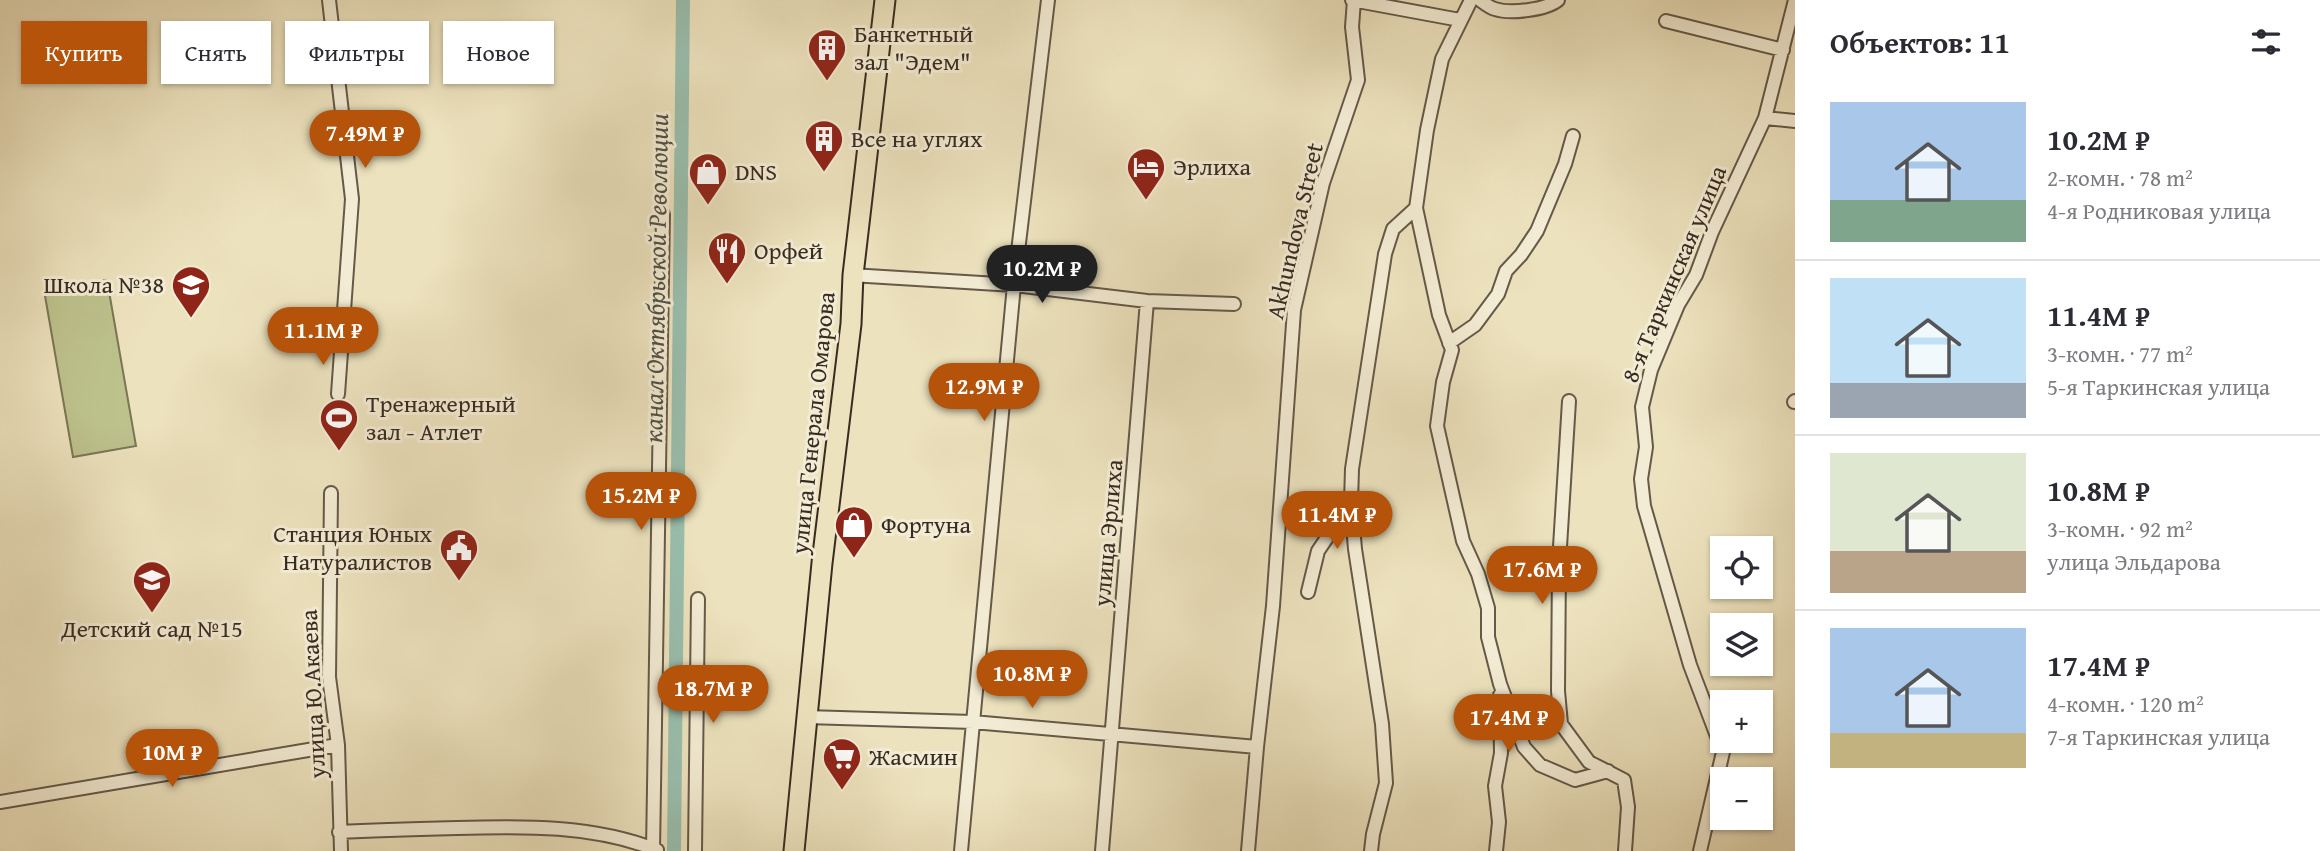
<!DOCTYPE html>
<html lang="ru">
<head>
<meta charset="utf-8">
<style>
	:root { --surface:#fff; --page:#f7f7f7; --text:#2b2b33; --muted:#7c7c81; --line:#e1e1e2; --accent:#b45309 }
	body { margin:0; font-family:"Gentium Book Plus",serif; background:var(--page); color:var(--text); height:100vh; display:flex; flex-direction:column; font-size:26px; white-space:nowrap }
	* { box-sizing:border-box; margin:0 }
	p { font-size:23px; color:var(--muted) }
	.icon { flex:none; width:38px; height:38px; fill:none; stroke:currentColor; stroke-width:2; stroke-linecap:round; stroke-linejoin:round }
	.map { position:relative; flex:1; overflow:hidden }
	.details { display:flex; flex-direction:column; background:var(--surface); width:525px }
	.details>* { flex:none }
	.hud { position:absolute; left:21px; top:21px; width:665px; height:63px; display:flex; gap:14px }
	.fabs { position:absolute; left:1710px; top:536px; display:grid; gap:14px }
	.fabs a { display:grid; place-items:center; width:63px; height:63px; border-radius:0px; background:var(--surface); box-shadow:0 2px 5px #0004; font-size:35px }
	.price { position:absolute; translate:-50% -60px; padding:0 16px; border-radius:24px; background:var(--accent); color:#fff; font-size:23px; line-height:46px; filter:drop-shadow(0 2px 4px #0008) }
	.price::after { content:''; position:absolute; left:50%; top:42px; width:21px; height:16px; margin-left:-10px; background:inherit; clip-path:polygon(0 0,100% 0,50% 100%) }
	.price.selected { background:#222; color:#fff }
	ul { padding:0; list-style:none }
	li { display:flex; align-items:center; gap:21px; height:175px; padding:0 35px }
	li+li { border-top:2px solid var(--line) }
	li span { display:grid; place-items:center; flex:none; width:196px; height:140px; border-radius:0px; color:#555 }
	li>.icon { margin-inline-start:auto }
	span .icon { width:84px; height:84px; fill:#fffc; stroke-width:1 }
	li b { font-size:30px }
	h2 { display:flex; justify-content:space-between; align-items:center; height:84px; padding:0 35px; font-size:30px }
	.pill { padding:0 24px; border-radius:0px; background:var(--surface); box-shadow:0 2px 5px #0004; font-size:24px; line-height:63px }
	.pill.selected { background:var(--accent); color:#fff }
	main { display:flex; flex:1; min-height:0 }
	.map>svg:first-child { display:block }
	.green { fill:#bdc28d; stroke:#7a7658; stroke-width:2 }
	.lines { fill:none; stroke-linecap:round; stroke-linejoin:round }
	.canal { stroke:#99bead; stroke-width:14 }
	.minor-casing { stroke:#655949; stroke-width:16 }
	.primary-casing { stroke:#382b22; stroke-width:23 }
	.minor { stroke:#f3ecd4; stroke-width:12 }
	.primary { stroke:#ece2bd; stroke-width:19 }
	.labels { text-anchor:middle; stroke-width:6; stroke-linejoin:round; paint-order:stroke }
	.poi-label { font-size:24px; fill:#382b22; stroke:#f3ecd4; text-anchor:start }
	.street-label { font-size:24px; fill:#382b22; stroke:#f3ecd4 }
	.water-label { font-size:26px; font-style:italic; fill:#505045; stroke:#f3ecd4 }
</style>
</head>
<body>
<main>
<div class="map">
<svg width="1795" height="851" viewBox="0 0 1795 851">
	<rect width="100%" height="100%" fill="#ece2bd"/>
	<filter id="stains"><feTurbulence type="fractalNoise" baseFrequency=".00286" numOctaves="4"/><feColorMatrix values="0 0 0 0 .2 0 0 0 0 .09 0 0 0 0 .02 0 0 0 .5 -.17"/></filter>
	<radialGradient id="worn" r=".72"><stop offset=".6" stop-color="#630" stop-opacity="0"/><stop offset="1" stop-color="#630" stop-opacity=".3"/></radialGradient>
	<path class="green" d="M 107,280 L 136,446 L 73,457 L 44,290 Z"/>
	<g class="lines">
		<path class="canal" d="M 674,851 L 683,0"/>
		<g class="minor-casing">
			<path id="minor" d="M 329,0 L 352,199 L 338,394
				M 1352,0 L 1460,20
				M 1480,0 C 1484,3 1490,8 1495,9 C 1510,14 1546,10 1558,0
				M 1666,21 L 1783,50
				M 1765,118 L 1795,121
				M 1416,208 L 1439,315 L 1452,350 L 1443,382 L 1437,426 L 1463,541 L 1478,574 L 1488,608 L 1488,637 L 1500,684 L 1524,747 L 1540,765 L 1575,780 L 1608,771
				M 851,275 L 1014,285 L 1147,301 L 1234,304
				M 1449,343 L 1475,325 L 1498,294 L 1506,271 L 1521,255 L 1537,231 L 1565,164 L 1573,136
				M 1569,401 L 1559,563 L 1558,691 L 1561,724 L 1589,762 L 1624,780 L 1628,807 L 1625,851
				M 1794,402 L 1795,401
				M 331,493 L 329,677 L 338,745 L 341,851
				M 1308,592 L 1318,551 L 1351,502
				M 806,717 L 973,722 L 1257,747
				M 0,802 L 338,745
				M 339,832 C 378,830 417,829 457,828 C 524,826 594,825 657,850
				M 653,851 L 663,214
				M 695,851 L 698,599
				M 961,851 L 1014,285 L 1048,0
				M 1102,851 L 1147,301
				M 1248,851 L 1257,747 L 1273,606 L 1294,310 L 1323,183 L 1358,80 L 1352,27 L 1354,0
				M 1371,851 L 1373,834 L 1386,783 L 1382,724 L 1355,549 L 1351,502 L 1352,469 L 1385,254 L 1393,229 L 1416,208 L 1427,130 L 1442,59 L 1471,0
				M 1496,851 L 1499,822 L 1495,786 L 1501,753 L 1500,695
				M 1700,851 L 1723,752 L 1690,665 L 1644,506 L 1641,479 L 1646,447 L 1642,407 L 1651,370 L 1678,305 L 1696,275 L 1712,232 L 1765,118 L 1795,0"/>
		</g>
		<g class="primary-casing">
			<path id="primary" d="M 794,851 L 822,563 L 851,324 L 853,275 L 885,0"/>
		</g>
		<use href="#minor" class="minor"/>
		<use href="#primary" class="primary"/>
	</g>
	<defs>
		<g id="building-pin" transform="scale(2.0125)"><path d="M0 17L-7.5 6A9.5 9.5 0 1 1 7.5 6Z" fill="#8f2418" stroke="#f3ecd4"/><path d="M-4-6H4V6H1V3H-1V6H-4ZM-2.5-4.3h1.7v1.8h-1.7ZM.8-4.3h1.7v1.8H.8ZM-2.5-1h1.7V.8h-1.7ZM.8-1h1.7V.8H.8Z" fill="#fff"/></g>
		<g id="hotel-pin" transform="scale(2.0125)"><path d="M0 17L-7.5 6A9.5 9.5 0 1 1 7.5 6Z" fill="#8f2418" stroke="#f3ecd4"/><path d="M-6-4.5h1.5V1H6V5H4.5V3h-9V5H-6ZM-4 0a1.8 1.8 0 1 1 3.6 0ZM.5 0V-2.5h3Q6-2.5 6 0Z" fill="#fff"/></g>
		<g id="shop-pin" transform="scale(2.0125)"><path d="M0 17L-7.5 6A9.5 9.5 0 1 1 7.5 6Z" fill="#8f2418" stroke="#f3ecd4"/><path d="M-5-2.5h2.3a2.7 3.5 0 0 1 5.4 0H5L5.5 6h-11ZM-1.5-2.5h3a1.5 2.3 0 0 0-3 0Z" fill="#fff"/></g>
		<g id="restaurant-pin" transform="scale(2.0125)"><path d="M0 17L-7.5 6A9.5 9.5 0 1 1 7.5 6Z" fill="#8f2418" stroke="#f3ecd4"/><path d="M-5-6h1v4h1v-4h1v4h1v-4h1v5L-1.5 .5V6h-2V.5L-5-1ZM5-6V6H3V1.5H1.5Q1.5-4 5-6Z" fill="#fff"/></g>
		<g id="school-pin" transform="scale(2.0125)"><path d="M0 17L-7.5 6A9.5 9.5 0 1 1 7.5 6Z" fill="#8f2418" stroke="#f3ecd4"/><path d="M0-5L7-2L0 1L-7-2ZM-4 1L0 2.5L4 1V4Q0 6-4 4Z" fill="#fff"/></g>
		<g id="stadium-pin" transform="scale(2.0125)"><path d="M0 17L-7.5 6A9.5 9.5 0 1 1 7.5 6Z" fill="#8f2418" stroke="#f3ecd4"/><path d="M0-5a6.5 5 0 1 0 0 10a6.5 5 0 1 0 0-10ZM-3.5-1.8h7v3.6h-7Z" fill="#fff"/></g>
		<g id="civic-pin" transform="scale(2.0125)"><path d="M0 17L-7.5 6A9.5 9.5 0 1 1 7.5 6Z" fill="#8f2418" stroke="#f3ecd4"/><path d="M-.6-6.5H3V-4.5H.6V-3L4-1V1h2V6H-6V1h2V-1L-.6-3ZM-1.2 2.5V6h2.4V2.5Z" fill="#fff"/></g>
		<g id="supermarket-pin" transform="scale(2.0125)"><path d="M0 17L-7.5 6A9.5 9.5 0 1 1 7.5 6Z" fill="#8f2418" stroke="#f3ecd4"/><path d="M-6-5.5h2.5l.6 2H6L4.5 2H-2.5L-4.4-4H-6ZM-1.5 3.2a1.3 1.3 0 1 0 .1 0ZM3 3.2a1.3 1.3 0 1 0 .1 0Z" fill="#fff"/></g>
	</defs>
	<g fill-rule="evenodd">
		<use href="#building-pin" x="827" y="48"/>
		<use href="#building-pin" x="824" y="139"/>
		<use href="#hotel-pin" x="1146" y="167"/>
		<use href="#shop-pin" x="708" y="172"/>
		<use href="#restaurant-pin" x="727" y="251"/>
		<use href="#school-pin" x="191" y="285"/>
		<use href="#stadium-pin" x="339" y="418"/>
		<use href="#shop-pin" x="854" y="525"/>
		<use href="#civic-pin" x="459" y="548"/>
		<use href="#school-pin" x="152" y="580"/>
		<use href="#supermarket-pin" x="842" y="757"/>
	</g>
	<g class="labels">
		<g class="poi-label">
			<text x="854" y="42">Банкетный<tspan x="854" dy="28">зал "Эдем"</tspan></text>
			<text x="851" y="147">Все на углях</text>
			<text x="1173" y="175">Эрлиха</text>
			<text x="735" y="180">DNS</text>
			<text x="754" y="259">Орфей</text>
			<text x="164" y="293" text-anchor="end">Школа №38</text>
			<text x="366" y="412">Тренажерный<tspan x="366" dy="28">зал - Атлет</tspan></text>
			<text x="881" y="533">Фортуна</text>
			<text x="432" y="542" text-anchor="end">Станция Юных<tspan x="432" dy="28">Натуралистов</tspan></text>
			<text x="152" y="637" text-anchor="middle">Детский сад №15</text>
			<text x="869" y="765">Жасмин</text>
		</g>
		<g class="street-label">
			<text transform="translate(1295 231) rotate(-77)" y="8">Akhundova Street</text>
			<text transform="translate(1674 274) rotate(-67)" y="8">8-я Таркинская улица</text>
			<text transform="translate(813 423) rotate(-84)" y="8">улица Генерала Омарова</text>
			<text transform="translate(1108 533) rotate(-85)" y="8">улица Эрлиха</text>
			<text transform="translate(313 694) rotate(-93)" y="8">улица Ю.Акаева</text>
		</g>
		<g class="water-label">
			<text transform="translate(656 278) rotate(-89)" y="9">канал Октябрьской Революции</text>
		</g>
	</g>
	<rect width="100%" height="100%" filter="url(#stains)"/>
	<rect width="100%" height="100%" fill="url(#worn)"/>
</svg>
<div class="fabs">
<a><svg class="icon" aria-label="locate" viewBox="0 0 24 24"><circle cx="12" cy="12" r="6"/><path d="M12 2v4M12 18v4M2 12h4M18 12h4"/></svg></a>
<a><svg class="icon" aria-label="layers" viewBox="0 0 24 24"><path d="M12 4l9 5-9 5-9-5zM3 14l9 5 9-5"/></svg></a>
<a>+</a>
<a>−</a>
</div>
<b class="price" style="left:365px;top:170px">7.49M ₽</b>
<b class="price selected" style="left:1042px;top:305px">10.2M ₽</b>
<b class="price" style="left:323px;top:367px">11.1M ₽</b>
<b class="price" style="left:984px;top:423px">12.9M ₽</b>
<b class="price" style="left:641px;top:532px">15.2M ₽</b>
<b class="price" style="left:1337px;top:551px">11.4M ₽</b>
<b class="price" style="left:1542px;top:606px">17.6M ₽</b>
<b class="price" style="left:1032px;top:710px">10.8M ₽</b>
<b class="price" style="left:713px;top:725px">18.7M ₽</b>
<b class="price" style="left:1509px;top:754px">17.4M ₽</b>
<b class="price" style="left:172px;top:789px">10M ₽</b>
<div class="hud">
<a class="pill selected">Купить</a>
<a class="pill">Снять</a>
<a class="pill">Фильтры</a>
<a class="pill">Новое</a>
</div>
</div>
<section class="details">
<h2>Объектов: 11<svg class="icon" aria-label="filters" viewBox="0 0 24 24"><path d="M4 7h16M4 17h16"/><circle cx="9" cy="7" r="2"/><circle cx="15" cy="17" r="2"/></svg></h2>
<ul>
<li><span style="background:linear-gradient(#a9c7e8 70%,#7fa58c 0)"><svg class="icon" aria-label="home" viewBox="0 0 24 24"><path d="M3 11l9-7 9 7M6 9v11h12V9"/></svg></span><div><b>10.2M ₽</b><p>2-комн. · 78 m²</p><p>4-я Родниковая улица</p></div></li>
<li><span style="background:linear-gradient(#bfe0f5 75%,#9aa5b1 0)"><svg class="icon" aria-label="home" viewBox="0 0 24 24"><path d="M3 11l9-7 9 7M6 9v11h12V9"/></svg></span><div><b>11.4M ₽</b><p>3-комн. · 77 m²</p><p>5-я Таркинская улица</p></div></li>
<li><span style="background:linear-gradient(#dfe7d0 70%,#b9a48a 0)"><svg class="icon" aria-label="home" viewBox="0 0 24 24"><path d="M3 11l9-7 9 7M6 9v11h12V9"/></svg></span><div><b>10.8M ₽</b><p>3-комн. · 92 m²</p><p>улица Эльдарова</p></div></li>
<li><span style="background:linear-gradient(#a9c7e8 75%,#c2b280 0)"><svg class="icon" aria-label="home" viewBox="0 0 24 24"><path d="M3 11l9-7 9 7M6 9v11h12V9"/></svg></span><div><b>17.4M ₽</b><p>4-комн. · 120 m²</p><p>7-я Таркинская улица</p></div></li>
</ul>
</section>
</main>
</body>
</html>
